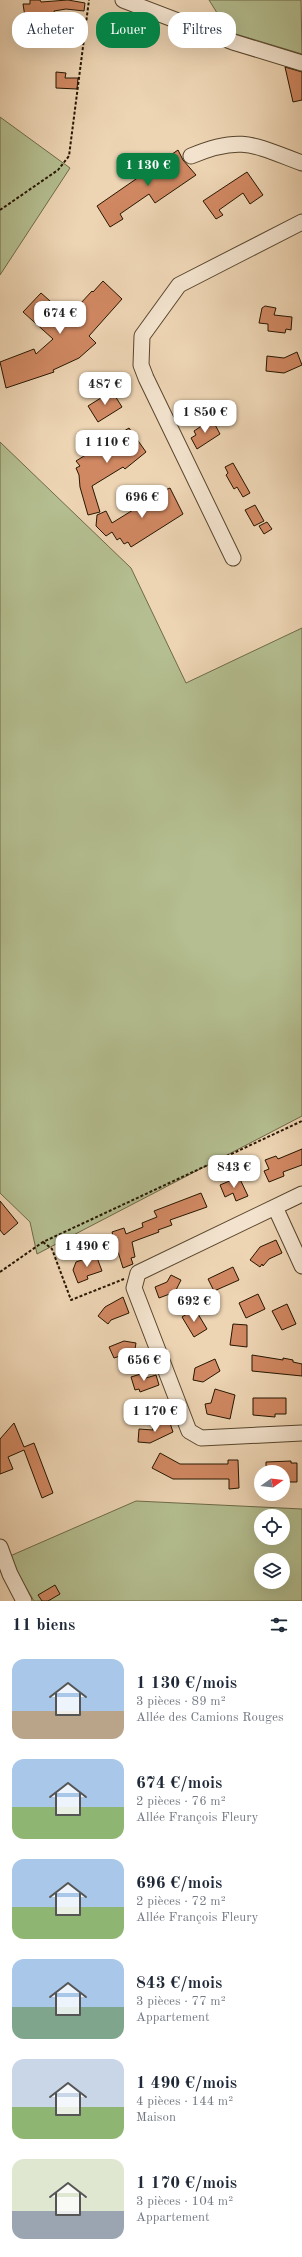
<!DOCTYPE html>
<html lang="fr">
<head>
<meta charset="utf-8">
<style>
	:root { --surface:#fff; --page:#f2f2f3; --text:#1f2937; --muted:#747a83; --accent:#0b8043 }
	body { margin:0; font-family:"Old Standard TT",serif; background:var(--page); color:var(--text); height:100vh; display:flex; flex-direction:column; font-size:15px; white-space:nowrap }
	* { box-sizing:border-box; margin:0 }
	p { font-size:13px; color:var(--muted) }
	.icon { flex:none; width:22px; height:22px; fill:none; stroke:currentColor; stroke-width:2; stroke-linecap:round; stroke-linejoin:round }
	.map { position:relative; height:1601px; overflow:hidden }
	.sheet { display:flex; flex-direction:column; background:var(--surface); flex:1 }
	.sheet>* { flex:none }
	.guide { position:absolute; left:12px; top:12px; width:278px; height:36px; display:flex; gap:8px }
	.needle { width:26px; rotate:76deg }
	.buttons { position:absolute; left:254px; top:1465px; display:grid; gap:8px }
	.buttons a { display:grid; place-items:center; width:36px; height:36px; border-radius:50%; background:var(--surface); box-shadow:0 4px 16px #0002; font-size:20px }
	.price { position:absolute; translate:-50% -34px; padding:0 9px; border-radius:8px; background:#fff; color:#222; font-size:13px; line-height:26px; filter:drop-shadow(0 1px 2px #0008) }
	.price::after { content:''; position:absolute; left:50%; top:24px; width:12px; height:9px; margin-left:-6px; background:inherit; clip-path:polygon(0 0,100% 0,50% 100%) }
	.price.selected { background:var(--accent); color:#fff }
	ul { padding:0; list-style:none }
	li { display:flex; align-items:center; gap:12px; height:100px; padding:0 12px }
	li span { display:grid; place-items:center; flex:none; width:112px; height:80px; border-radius:12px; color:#555 }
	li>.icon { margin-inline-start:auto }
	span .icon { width:48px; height:48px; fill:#fffc; stroke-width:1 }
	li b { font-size:17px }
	h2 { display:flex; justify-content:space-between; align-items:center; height:48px; padding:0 12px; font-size:17px }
	.chip { padding:0 14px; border-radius:16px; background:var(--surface); box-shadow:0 4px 16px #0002; font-size:14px; line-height:36px }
	.chip.selected { background:var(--accent); color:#fff }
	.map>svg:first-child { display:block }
	.green { fill:#b4be90; stroke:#6e6a48; fill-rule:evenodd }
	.building { fill:#d08862; stroke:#271600 }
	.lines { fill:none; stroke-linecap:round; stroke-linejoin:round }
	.minor-casing { stroke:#58462d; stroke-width:17 }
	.path { stroke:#271600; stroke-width:2; stroke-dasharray:3 2; stroke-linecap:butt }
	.minor { stroke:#f3e3ce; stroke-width:15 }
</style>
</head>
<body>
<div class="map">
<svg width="302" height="1601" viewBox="0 0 302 1601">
	<rect width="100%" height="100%" fill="#edd4b3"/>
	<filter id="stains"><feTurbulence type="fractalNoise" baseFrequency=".005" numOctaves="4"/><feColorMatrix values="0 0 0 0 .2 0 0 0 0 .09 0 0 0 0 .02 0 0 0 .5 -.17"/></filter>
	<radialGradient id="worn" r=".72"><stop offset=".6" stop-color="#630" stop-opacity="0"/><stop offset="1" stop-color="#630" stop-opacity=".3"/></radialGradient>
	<path class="green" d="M 209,0 L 301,0 L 302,54 L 229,32 Z
		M 0,117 L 70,168 L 0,275 Z
		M 0,442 L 131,568 L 186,683 L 302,628 L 302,1116 L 37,1254 L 30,1222 L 0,1193 Z
		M 136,1501 L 302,1509 L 302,1601 L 34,1601 L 25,1586 L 3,1565 L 10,1556 ZM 261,1516 L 283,1516 L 283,1538 L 261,1538 ZM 261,1560 L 283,1560 L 283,1582 L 261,1582 Z"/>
	<path class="building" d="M 30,0 L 40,0 L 41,2 L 68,0 L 85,3 L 84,11 L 66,9 L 54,11 L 55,17 L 50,18 L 51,24 L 38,27 L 25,17 L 23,4 L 30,4 Z
		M 285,67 L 302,72 L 302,100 L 293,102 Z
		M 56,72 L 66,73 L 65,78 L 78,78 L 77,89 L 56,88 Z
		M 178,150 L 183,160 L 196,175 L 155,203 L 149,194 L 120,214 L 123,219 L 110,227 L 97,206 Z
		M 247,172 L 263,195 L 250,204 L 243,193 L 219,210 L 223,215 L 216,219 L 203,201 Z
		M 103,281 L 122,299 L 89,336 L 96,343 L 79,358 L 53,370 L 54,372 L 6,388 L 0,362 L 34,349 L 36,354 L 53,339 L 23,312 L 41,293 L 68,317 L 92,291 L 93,292 Z
		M 265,306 L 276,308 L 274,315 L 292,317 L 291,330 L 286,329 L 285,333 L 268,331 L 268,324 L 259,323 L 262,308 Z
		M 297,352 L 302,365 L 284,373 L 266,371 L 267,356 L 284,358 Z
		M 112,391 L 122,407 L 98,422 L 88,406 Z
		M 212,419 L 220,434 L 197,449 L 191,438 L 196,435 L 194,431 Z
		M 129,428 L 146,452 L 125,469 L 123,467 L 92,486 L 100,512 L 88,515 L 80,487 L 79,475 L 76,468 L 80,466 L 76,461 Z
		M 233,463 L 250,493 L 243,497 L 237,487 L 234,489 L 226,475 L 228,473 L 225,467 Z
		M 170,488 L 183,514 L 131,547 L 128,542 L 124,544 L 120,538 L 117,540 L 112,532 L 106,536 L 96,526 L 97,515 L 106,511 L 112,523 L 146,502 L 145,499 Z
		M 255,505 L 264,521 L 254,526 L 245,510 Z
		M 267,522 L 272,529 L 264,534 L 259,526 Z
		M 302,1149 L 302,1165 L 283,1172 L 284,1176 L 269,1182 L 264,1171 L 269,1169 L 265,1160 L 276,1156 L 278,1159 Z
		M 239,1177 L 248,1196 L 236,1201 L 233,1193 L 225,1197 L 220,1185 Z
		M 201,1193 L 207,1207 L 170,1220 L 172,1225 L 158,1230 L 159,1232 L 132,1242 L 135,1257 L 131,1258 L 133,1264 L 123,1268 L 112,1232 L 124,1228 L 126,1234 L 143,1227 L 142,1223 L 157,1217 L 154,1211 Z
		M 0,1201 L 18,1223 L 4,1235 L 0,1230 Z
		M 276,1240 L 282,1253 L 269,1259 L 263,1266 L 262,1264 L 260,1267 L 250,1260 L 260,1247 Z
		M 96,1255 L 102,1271 L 87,1276 L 88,1279 L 78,1283 L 73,1270 L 76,1262 Z
		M 233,1267 L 239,1280 L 214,1291 L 208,1279 Z
		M 171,1275 L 181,1280 L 175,1292 L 159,1298 L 155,1287 L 167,1282 Z
		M 258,1294 L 265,1309 L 246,1318 L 239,1303 Z
		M 123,1297 L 129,1313 L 111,1320 L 108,1324 L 98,1316 L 105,1307 Z
		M 287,1304 L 296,1324 L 282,1330 L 272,1311 Z
		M 195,1309 L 207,1329 L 194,1337 L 182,1317 Z
		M 233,1324 L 247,1325 L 247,1347 L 230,1345 Z
		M 124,1341 L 136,1343 L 134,1355 L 126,1354 L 114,1358 L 109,1347 Z
		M 252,1355 L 283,1360 L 283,1358 L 293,1360 L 293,1362 L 302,1364 L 302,1376 L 252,1371 Z
		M 215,1359 L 220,1371 L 203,1382 L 193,1380 L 195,1368 Z
		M 144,1373 L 146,1378 L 156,1375 L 159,1385 L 140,1392 L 139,1389 L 135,1390 L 131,1377 Z
		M 215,1389 L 235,1395 L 230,1419 L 207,1414 L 205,1404 L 211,1403 Z
		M 253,1398 L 286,1398 L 286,1414 L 275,1414 L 275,1417 L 253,1415 Z
		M 169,1420 L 173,1432 L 150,1443 L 138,1442 L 139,1429 L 153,1430 L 152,1426 Z
		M 14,1423 L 24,1447 L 34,1443 L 53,1493 L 42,1498 L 24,1450 L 8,1457 L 13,1469 L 0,1474 L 0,1439 Z
		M 160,1453 L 180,1464 L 228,1464 L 228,1460 L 238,1460 L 239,1488 L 229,1489 L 229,1479 L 173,1479 L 152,1468 Z
		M 291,1461 L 291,1463 L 297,1463 L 297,1482 L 283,1482 L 283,1472 L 266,1472 L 266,1462 Z
		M 55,1585 L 60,1594 L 48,1601 L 42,1601 L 38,1595 Z"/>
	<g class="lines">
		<g class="minor-casing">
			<path id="minor" d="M 123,0 L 233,42 L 302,63
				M 191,156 C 241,135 254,145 302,163
				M 233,558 L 146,378 L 141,365 L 142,336 L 179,285 L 302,222
				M 302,1194 L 138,1273 L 134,1288 L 189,1431 L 201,1438 L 302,1433
				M 275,1207 L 302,1266
				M 0,1547 L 10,1574 L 24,1601"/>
		</g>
		<path class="path" d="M 0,210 L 58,170 L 69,156 L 89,0
			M 43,1242 L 52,1249 L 71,1300 L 124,1279
			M 0,1272 L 43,1242 L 302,1121"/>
		<use href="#minor" class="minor"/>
	</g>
	<rect width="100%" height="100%" filter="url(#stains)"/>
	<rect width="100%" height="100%" fill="url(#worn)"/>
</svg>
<div class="buttons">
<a><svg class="needle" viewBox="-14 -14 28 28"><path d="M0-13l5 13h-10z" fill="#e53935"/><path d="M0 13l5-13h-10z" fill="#747a83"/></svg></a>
<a><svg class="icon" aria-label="locate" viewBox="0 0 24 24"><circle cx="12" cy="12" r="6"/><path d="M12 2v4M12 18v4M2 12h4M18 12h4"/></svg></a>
<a><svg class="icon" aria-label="layers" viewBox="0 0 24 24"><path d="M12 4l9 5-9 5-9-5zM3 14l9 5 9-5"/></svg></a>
</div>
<b class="price selected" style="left:148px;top:187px">1 130 €</b>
<b class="price" style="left:60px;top:335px">674 €</b>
<b class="price" style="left:105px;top:406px">487 €</b>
<b class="price" style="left:205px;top:434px">1 850 €</b>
<b class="price" style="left:107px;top:464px">1 110 €</b>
<b class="price" style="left:142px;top:519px">696 €</b>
<b class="price" style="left:234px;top:1189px">843 €</b>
<b class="price" style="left:87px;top:1268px">1 490 €</b>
<b class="price" style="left:194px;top:1323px">692 €</b>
<b class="price" style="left:144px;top:1382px">656 €</b>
<b class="price" style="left:155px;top:1433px">1 170 €</b>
<div class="guide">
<a class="chip">Acheter</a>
<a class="chip selected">Louer</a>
<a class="chip">Filtres</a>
</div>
</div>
<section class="sheet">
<h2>11 biens<svg class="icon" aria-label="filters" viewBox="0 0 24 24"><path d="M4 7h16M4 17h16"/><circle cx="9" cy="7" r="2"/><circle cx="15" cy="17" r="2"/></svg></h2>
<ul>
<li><span style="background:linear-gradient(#a9c7e8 65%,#b9a48a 0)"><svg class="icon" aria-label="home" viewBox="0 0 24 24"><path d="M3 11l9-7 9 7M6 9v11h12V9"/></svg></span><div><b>1 130 €/mois</b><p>3 pièces · 89 m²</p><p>Allée des Camions Rouges</p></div></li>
<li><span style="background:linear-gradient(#a9c7e8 60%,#8fb573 0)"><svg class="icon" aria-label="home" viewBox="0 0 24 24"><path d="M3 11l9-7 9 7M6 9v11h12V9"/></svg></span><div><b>674 €/mois</b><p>2 pièces · 76 m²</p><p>Allée François Fleury</p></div></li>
<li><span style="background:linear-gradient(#a9c7e8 60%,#8fb573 0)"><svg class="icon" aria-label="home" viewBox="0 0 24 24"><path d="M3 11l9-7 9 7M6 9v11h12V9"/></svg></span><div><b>696 €/mois</b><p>2 pièces · 72 m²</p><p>Allée François Fleury</p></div></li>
<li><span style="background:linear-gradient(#a9c7e8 60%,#7fa58c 0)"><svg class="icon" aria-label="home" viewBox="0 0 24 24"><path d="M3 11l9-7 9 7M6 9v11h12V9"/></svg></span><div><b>843 €/mois</b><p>3 pièces · 77 m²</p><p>Appartement</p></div></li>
<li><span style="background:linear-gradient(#c9d6e8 60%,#8fb573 0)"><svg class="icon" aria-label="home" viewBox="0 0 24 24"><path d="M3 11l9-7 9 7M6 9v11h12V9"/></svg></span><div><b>1 490 €/mois</b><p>4 pièces · 144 m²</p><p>Maison</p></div></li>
<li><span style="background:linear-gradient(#dfe7d0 65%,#9aa5b1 0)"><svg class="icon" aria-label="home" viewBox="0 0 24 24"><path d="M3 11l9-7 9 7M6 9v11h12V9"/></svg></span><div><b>1 170 €/mois</b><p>3 pièces · 104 m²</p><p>Appartement</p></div></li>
</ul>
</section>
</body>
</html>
